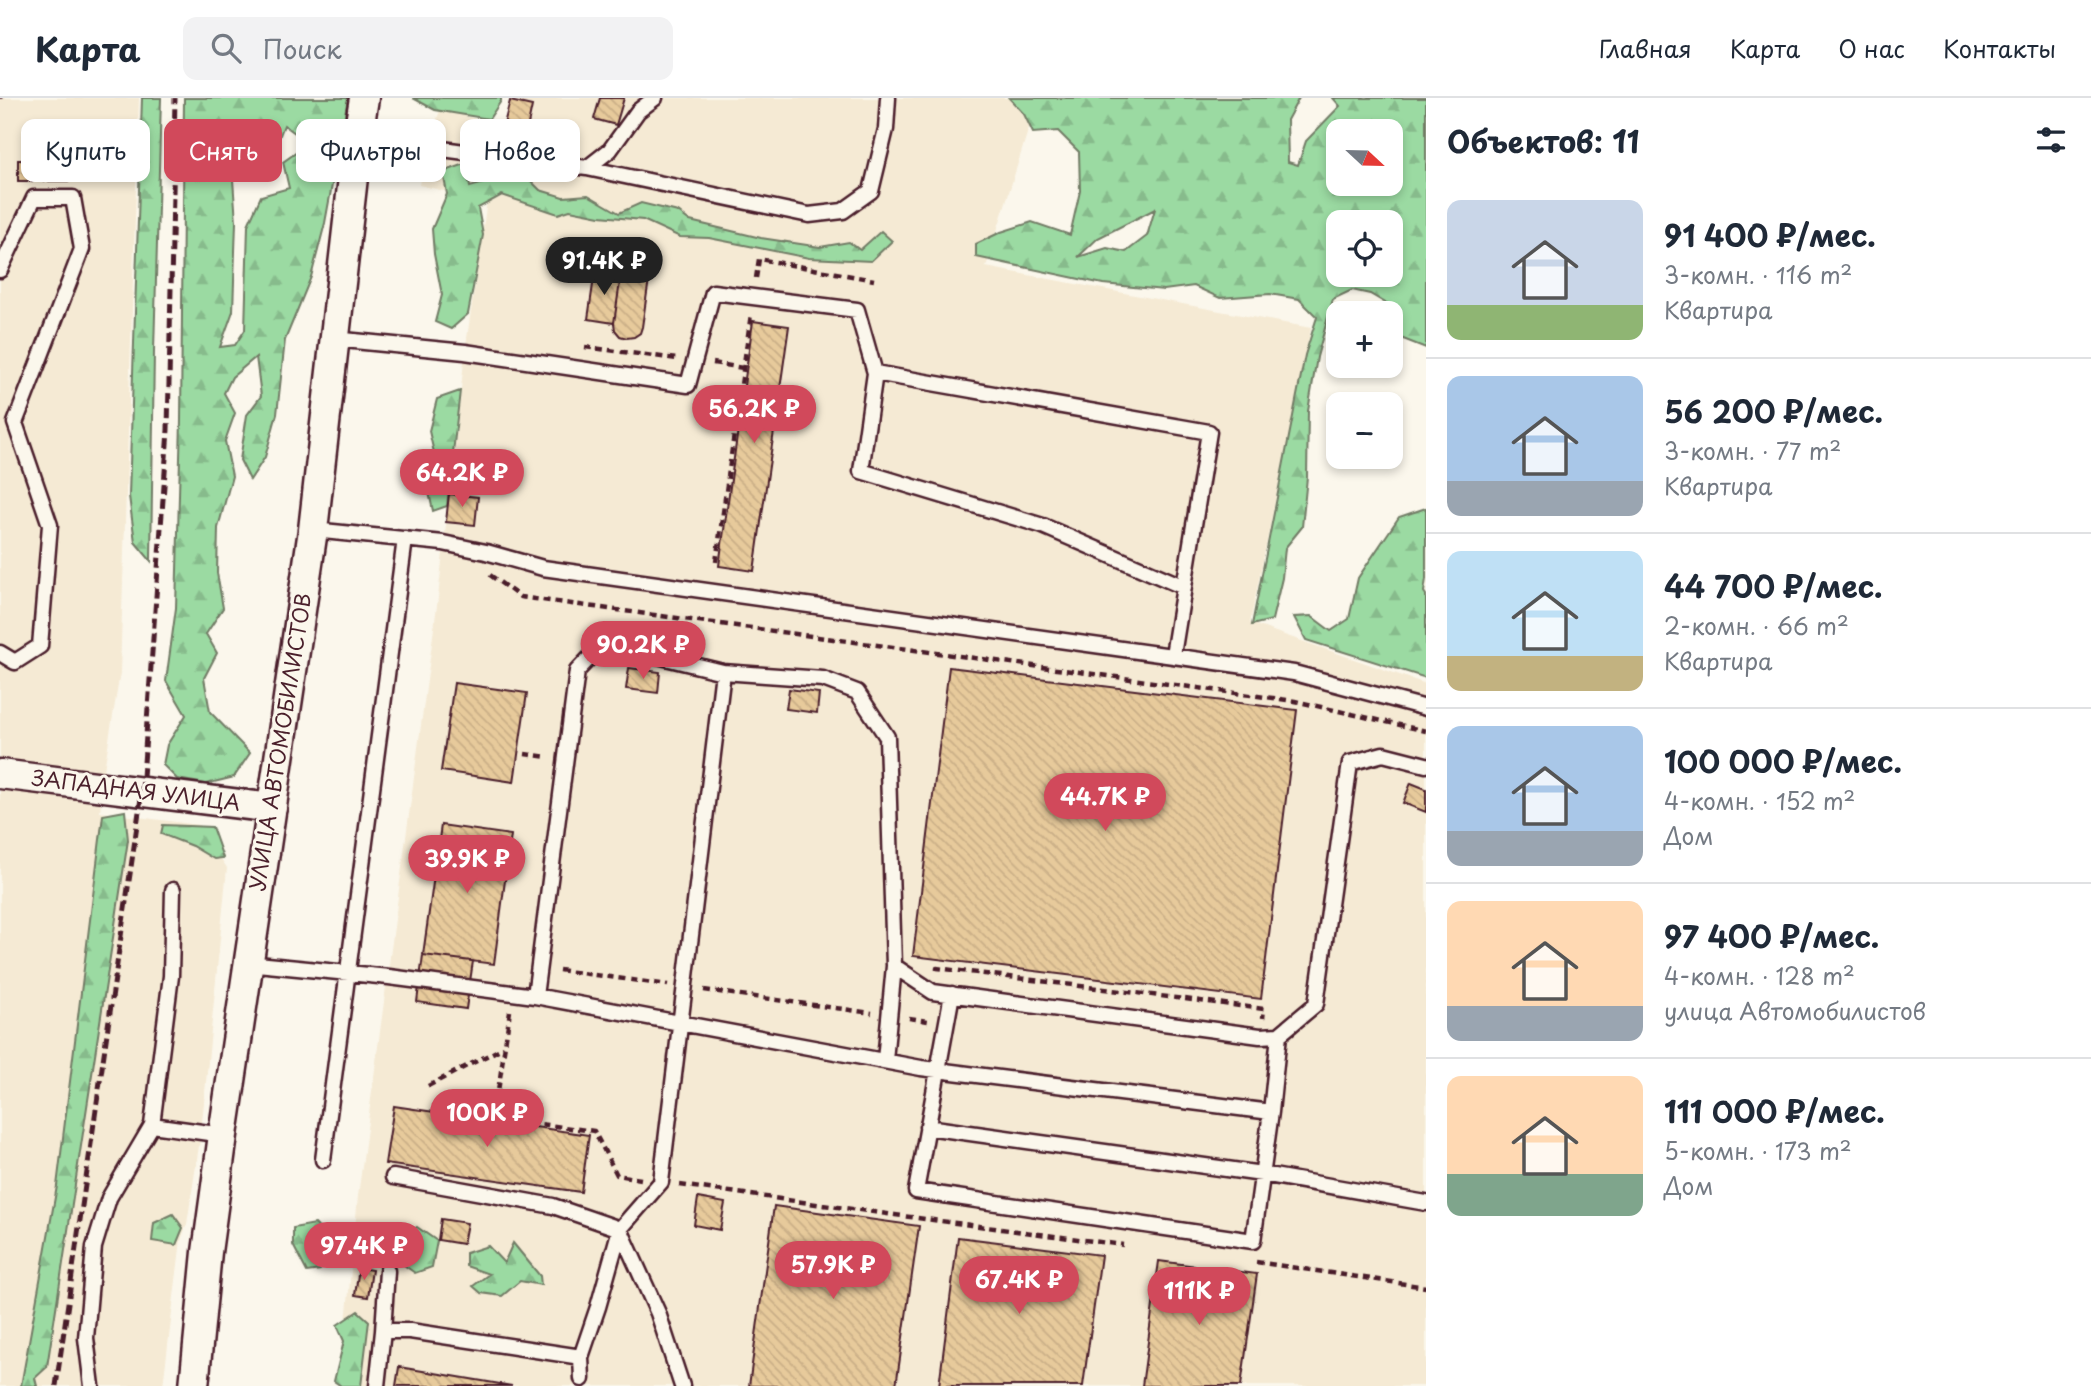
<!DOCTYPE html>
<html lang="ru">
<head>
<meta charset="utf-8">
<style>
	:root { --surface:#fff; --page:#f2f2f3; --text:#1f2937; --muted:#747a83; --line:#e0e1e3; --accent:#d1495b }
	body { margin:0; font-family:"Playpen Sans",sans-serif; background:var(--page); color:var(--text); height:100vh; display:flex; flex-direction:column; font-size:26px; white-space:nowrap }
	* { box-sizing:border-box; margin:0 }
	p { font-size:23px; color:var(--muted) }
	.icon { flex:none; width:38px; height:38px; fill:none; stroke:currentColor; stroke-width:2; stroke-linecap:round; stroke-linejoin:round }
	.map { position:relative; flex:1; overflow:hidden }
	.side { display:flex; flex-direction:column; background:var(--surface); width:665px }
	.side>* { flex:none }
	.banner { position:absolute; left:21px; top:21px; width:665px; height:63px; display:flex; gap:14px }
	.needle { width:46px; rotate:112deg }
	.tools { position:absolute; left:1326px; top:21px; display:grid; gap:14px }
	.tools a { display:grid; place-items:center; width:77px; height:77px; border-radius:14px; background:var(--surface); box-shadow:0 4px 10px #0003; font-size:35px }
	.price { position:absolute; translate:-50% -60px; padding:0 16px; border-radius:24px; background:var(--accent); color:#fff; font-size:23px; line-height:46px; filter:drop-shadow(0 2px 4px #0008) }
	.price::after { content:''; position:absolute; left:50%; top:42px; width:21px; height:16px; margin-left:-10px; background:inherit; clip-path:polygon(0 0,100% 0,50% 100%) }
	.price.on { background:#222; color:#fff }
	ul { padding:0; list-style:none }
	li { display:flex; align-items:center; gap:21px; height:175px; padding:0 21px }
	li+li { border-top:2px solid var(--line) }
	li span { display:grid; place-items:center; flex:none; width:196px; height:140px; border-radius:14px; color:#555 }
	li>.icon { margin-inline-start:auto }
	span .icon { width:84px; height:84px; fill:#fffc; stroke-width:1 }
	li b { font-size:30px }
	h2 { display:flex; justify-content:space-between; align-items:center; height:84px; padding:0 21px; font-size:30px }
	.chip { padding:0 24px; border-radius:14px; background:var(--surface); box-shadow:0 4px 10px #0003; font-size:24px; line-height:63px }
	.chip.on { background:var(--accent); color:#fff }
	header { display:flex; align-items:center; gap:42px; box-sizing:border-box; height:98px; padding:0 35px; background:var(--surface); border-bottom:2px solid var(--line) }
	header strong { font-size:33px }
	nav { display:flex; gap:38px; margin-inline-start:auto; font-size:24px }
	.search { width:490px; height:63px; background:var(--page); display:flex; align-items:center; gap:18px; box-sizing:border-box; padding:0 24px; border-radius:14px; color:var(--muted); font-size:26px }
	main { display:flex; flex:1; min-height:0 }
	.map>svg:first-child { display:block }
	.built { fill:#f5ead4 }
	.forest { fill:url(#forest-firs); stroke:#727c66; stroke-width:2; fill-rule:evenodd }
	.building { fill:url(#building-back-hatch); stroke:#4a1f2b; stroke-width:2 }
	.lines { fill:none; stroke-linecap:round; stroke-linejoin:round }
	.lane-casing { stroke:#4a1f2b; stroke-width:19 }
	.street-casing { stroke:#4a1f2b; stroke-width:33 }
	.path { stroke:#4a1f2b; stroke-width:4.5; stroke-dasharray:7 5; stroke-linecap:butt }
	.lane { stroke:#fbf7ec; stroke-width:14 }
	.street { stroke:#fbf7ec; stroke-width:28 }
	.rail { stroke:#4a1f2b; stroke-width:5; stroke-dasharray:10 5; stroke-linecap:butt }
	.labels { text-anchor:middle; stroke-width:6; stroke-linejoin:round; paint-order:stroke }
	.street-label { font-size:21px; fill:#4a1f2b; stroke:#fbf7ec }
</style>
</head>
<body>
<header>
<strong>Карта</strong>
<div class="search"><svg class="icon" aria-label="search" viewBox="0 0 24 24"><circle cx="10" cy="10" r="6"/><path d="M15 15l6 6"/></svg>Поиск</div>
<nav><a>Главная</a><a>Карта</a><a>О нас</a><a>Контакты</a></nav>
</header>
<main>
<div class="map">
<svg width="1426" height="1288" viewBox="0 0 1426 1288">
	<defs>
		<pattern id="forest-firs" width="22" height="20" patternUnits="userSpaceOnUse" patternTransform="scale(1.75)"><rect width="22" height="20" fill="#9bdaa2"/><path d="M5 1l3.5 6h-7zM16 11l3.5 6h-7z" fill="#87bb8c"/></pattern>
		<pattern id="building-back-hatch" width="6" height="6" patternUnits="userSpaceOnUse" patternTransform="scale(1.75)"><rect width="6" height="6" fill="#e7ca9b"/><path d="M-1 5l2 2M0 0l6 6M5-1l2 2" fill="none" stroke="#c8ad86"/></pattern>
	</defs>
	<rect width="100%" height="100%" fill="#fbf7ec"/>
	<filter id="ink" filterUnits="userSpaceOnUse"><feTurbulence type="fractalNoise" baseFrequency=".0143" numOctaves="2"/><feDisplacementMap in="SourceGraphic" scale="14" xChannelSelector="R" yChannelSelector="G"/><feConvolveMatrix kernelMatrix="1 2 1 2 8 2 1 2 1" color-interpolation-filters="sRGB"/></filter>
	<g filter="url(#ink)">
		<path class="built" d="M 0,0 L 139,0 L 120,575 L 104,672 L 100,714 L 199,727 L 227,770 L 201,1035 L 187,1126 L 181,1142 L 163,1288 L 0,1288 Z
			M 510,0 L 1038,0 L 986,169 L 1311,230 L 1250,525 L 1426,586 L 1426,1288 L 340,1288 L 358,1098 L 438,500 L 465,254 L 487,103 L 419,87 L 427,48 L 441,10 L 503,30 Z"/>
		<path class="forest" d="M 142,0 L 161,0 L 154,253 L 151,463 L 135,444 L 129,398 Z
			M 184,0 L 348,0 L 325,125 L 311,179 L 285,242 L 277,316 L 265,359 L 250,382 L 240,362 L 247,317 L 261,298 L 256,259 L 232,279 L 224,295 L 235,315 L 225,343 L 232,378 L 218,430 L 217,475 L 223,510 L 206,536 L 217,555 L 204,580 L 210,614 L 250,655 L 234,679 L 206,686 L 177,681 L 163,667 L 167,647 L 186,617 L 166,583 L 176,510 L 181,322 ZM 284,27 L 299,38 L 297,54 L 283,64 L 289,90 L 261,98 L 248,127 L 245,232 L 235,247 L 220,249 L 233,213 L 236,124 L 232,67 L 256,76 L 271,60 Z
			M 413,0 L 501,0 L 501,3 L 489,21 L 435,12 Z
			M 1009,0 L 1299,0 L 1287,22 L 1288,64 L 1298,67 L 1306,43 L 1340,8 L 1333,0 L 1426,0 L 1426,250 L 1398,239 L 1387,206 L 1370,196 L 1352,192 L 1333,201 L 1317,259 L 1308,313 L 1307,379 L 1302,429 L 1285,450 L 1282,480 L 1272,522 L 1252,527 L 1305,257 L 1317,219 L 1299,201 L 1270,196 L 1220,200 L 1194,188 L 1164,192 L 1103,186 L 976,159 L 976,146 L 1001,134 L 1032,124 L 1070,137 L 1080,93 L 1079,54 L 1058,33 L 1033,35 L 1024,16 ZM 1339,33 L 1391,33 L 1391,86 L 1339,86 ZM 1155,111 L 1147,138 L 1126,154 L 1107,150 L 1078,159 L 1098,140 ZM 1339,124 L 1391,124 L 1391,177 L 1339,177 Z
			M 465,66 L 470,89 L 522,74 L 540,92 L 563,99 L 588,97 L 619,115 L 641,105 L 678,114 L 690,123 L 761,140 L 820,149 L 849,144 L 860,152 L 881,133 L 892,143 L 871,163 L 809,160 L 709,140 L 680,139 L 643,122 L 600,118 L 570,112 L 558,116 L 502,97 L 478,110 L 483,137 L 468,216 L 451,231 L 435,224 L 442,197 L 434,156 L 432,131 L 447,96 L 443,74 Z
			M 460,293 L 447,408 L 433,413 L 428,390 L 435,359 L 429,333 L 437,301 Z
			M 1426,410 L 1426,481 L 1424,494 L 1426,497 L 1426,580 L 1306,542 L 1294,519 L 1311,518 L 1331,533 L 1349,521 L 1358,480 L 1399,419 Z
			M 125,713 L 128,742 L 47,1269 L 35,1280 L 37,1288 L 21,1288 L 57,1088 L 103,717 Z
			M 163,727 L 212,729 L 223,760 L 214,761 L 192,748 L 161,736 Z
			M 173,1116 L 183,1130 L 176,1147 L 152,1143 L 154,1125 Z
			M 315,1126 L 331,1143 L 320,1172 L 307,1174 L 293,1147 L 293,1130 Z
			M 417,1129 L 437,1143 L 432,1169 L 415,1175 L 398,1163 L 397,1143 Z
			M 513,1145 L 540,1178 L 541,1187 L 520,1183 L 502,1198 L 481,1195 L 473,1188 L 489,1176 L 466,1168 L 466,1155 L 488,1148 L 504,1165 Z
			M 358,1213 L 369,1223 L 361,1288 L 341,1288 L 334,1283 L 344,1243 L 337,1227 Z"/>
		<path class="building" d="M 600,0 L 624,0 L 616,27 L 594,21 Z
			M 510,3 L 532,8 L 526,36 L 503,30 Z
			M 18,62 L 114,62 L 113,83 L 18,83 Z
			M 595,173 L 621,177 L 614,225 L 588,221 Z
			M 621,177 L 649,181 L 642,229 L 640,235 L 634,239 L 627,240 L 620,238 L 615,232 L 614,225 Z
			M 753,223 L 789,228 L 754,473 L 719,468 Z
			M 449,396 L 478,399 L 475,427 L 446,424 Z
			M 949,569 L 1297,612 L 1261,901 L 913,858 Z
			M 629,570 L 660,574 L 658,595 L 626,591 Z
			M 454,585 L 527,595 L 514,684 L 441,673 Z
			M 789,591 L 819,595 L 817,615 L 786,611 Z
			M 1411,685 L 1426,691 L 1426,714 L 1403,705 Z
			M 441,727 L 511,737 L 494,866 L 423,857 Z
			M 423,857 L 473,863 L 466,911 L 417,904 Z
			M 394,1008 L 589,1037 L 581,1094 L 385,1066 Z
			M 698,1100 L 725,1105 L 720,1132 L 694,1127 Z
			M 774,1108 L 919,1128 L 896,1288 L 749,1288 Z
			M 441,1121 L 467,1125 L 463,1146 L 438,1142 Z
			M 958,1139 L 1101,1157 L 1083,1288 L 939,1288 Z
			M 1159,1163 L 1257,1176 L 1241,1288 L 1142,1288 Z
			M 359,1170 L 372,1172 L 368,1199 L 355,1197 Z
			M 399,1269 L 512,1288 L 396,1288 Z"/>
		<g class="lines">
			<g class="lane-casing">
				<path id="lane" d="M 357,44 L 427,49 L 587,70 L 809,117 L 843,113 L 871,93 L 886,31 L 888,0
					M 587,70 L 610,52 L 638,13 L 655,0
					M 0,172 L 34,100 L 73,100 L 82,151 L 15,325 L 50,427 L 40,548 L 15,564 L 0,555
					M 334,241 L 465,254 L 688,287 L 713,194 L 857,212 L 875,275 L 1209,334 L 1173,557
					M 875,275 L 861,373 L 1043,428 L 1184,489
					M 313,432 L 443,445 L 486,454 L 543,470 L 1294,575 L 1426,610
					M 247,865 L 389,879 L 535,898 L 921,970 L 1271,1014
					M 894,868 L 933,894 L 1260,938 L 1279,937 L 1316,906 L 1350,665 L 1383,656 L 1426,667
					M 952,896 L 916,1093 L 1253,1143 L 1271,1014 L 1279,937
					M 535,898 L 577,573 L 598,551 L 645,555 L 723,574 L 823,581 L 857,594 L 887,639 L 894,868 L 885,962
					M 152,1027 L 223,1037
					M 927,1029 L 1262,1076 L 1426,1105
					M 323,1062 L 405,441
					M 393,1079 L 553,1108 L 620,1131 L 658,1215 L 682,1288
					M 383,1233 L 387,1173
					M 582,1281 L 581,1259 L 598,1209 L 620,1131 L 661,1084 L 723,574
					M 92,1288 L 86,1240 L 94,1149 L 109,1100 L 152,1027 L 171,878 L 173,792
					M 377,1288 L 383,1233 L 410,1233 L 581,1259"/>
			</g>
			<g class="street-casing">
				<path id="street" d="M 0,676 L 272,710
					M 194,1288 L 207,1154 L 223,1037 L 313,432 L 357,44 L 364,0"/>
			</g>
			<path class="path" d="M 756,180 L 759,161 L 874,182
				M 585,249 L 677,261
				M 713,265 L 743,270
				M 716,464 L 751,216
				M 490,477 L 520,499 L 1295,603 L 1426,633
				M 525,656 L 548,659
				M 559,872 L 668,887
				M 937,872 L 937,870 L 1264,911 L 1263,920
				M 704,892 L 872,915
				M 510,913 L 494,1020 L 594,1033 L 617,1077 L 641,1081
				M 909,920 L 928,923
				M 428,988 L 504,949
				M 680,1087 L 895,1117 L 1123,1147
				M 1256,1164 L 1426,1189"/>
			<use href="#lane" class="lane"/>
			<use href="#street" class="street"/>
			<path class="rail" d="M 0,1 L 0,0
				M 56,1288 L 142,693 L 168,332 L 175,0"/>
		</g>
	</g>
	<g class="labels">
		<g class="street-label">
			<text transform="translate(281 644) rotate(-81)" y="7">УЛИЦА АВТОМОБИЛИСТОВ</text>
			<text transform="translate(136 693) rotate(7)" y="7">ЗАПАДНАЯ УЛИЦА</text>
		</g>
	</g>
</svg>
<div class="tools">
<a><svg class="needle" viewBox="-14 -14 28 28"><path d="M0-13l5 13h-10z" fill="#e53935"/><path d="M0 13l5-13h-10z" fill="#747a83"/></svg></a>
<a><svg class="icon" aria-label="locate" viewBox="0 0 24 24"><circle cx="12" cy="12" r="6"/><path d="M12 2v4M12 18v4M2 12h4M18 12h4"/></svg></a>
<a>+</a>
<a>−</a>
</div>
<b class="price on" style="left:604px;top:199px">91.4K ₽</b>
<b class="price" style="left:754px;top:347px">56.2K ₽</b>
<b class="price" style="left:462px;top:411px">64.2K ₽</b>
<b class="price" style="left:643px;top:583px">90.2K ₽</b>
<b class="price" style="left:1105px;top:735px">44.7K ₽</b>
<b class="price" style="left:467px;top:797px">39.9K ₽</b>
<b class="price" style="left:487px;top:1051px">100K ₽</b>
<b class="price" style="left:364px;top:1184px">97.4K ₽</b>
<b class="price" style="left:833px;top:1203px">57.9K ₽</b>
<b class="price" style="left:1019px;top:1218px">67.4K ₽</b>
<b class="price" style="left:1199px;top:1229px">111K ₽</b>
<div class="banner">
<a class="chip">Купить</a>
<a class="chip on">Снять</a>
<a class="chip">Фильтры</a>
<a class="chip">Новое</a>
</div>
</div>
<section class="side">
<h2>Объектов: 11<svg class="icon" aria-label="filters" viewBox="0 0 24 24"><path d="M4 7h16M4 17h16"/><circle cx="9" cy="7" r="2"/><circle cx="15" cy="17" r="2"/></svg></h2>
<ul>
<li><span style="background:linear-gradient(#c9d6e8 75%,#8fb573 0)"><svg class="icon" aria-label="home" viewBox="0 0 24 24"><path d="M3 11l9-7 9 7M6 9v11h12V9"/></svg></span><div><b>91 400 ₽/мес.</b><p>3-комн. · 116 m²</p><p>Квартира</p></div></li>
<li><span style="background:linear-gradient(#a9c7e8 75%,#9aa5b1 0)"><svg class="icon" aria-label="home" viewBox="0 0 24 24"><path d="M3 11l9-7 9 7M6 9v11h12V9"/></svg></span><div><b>56 200 ₽/мес.</b><p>3-комн. · 77 m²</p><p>Квартира</p></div></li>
<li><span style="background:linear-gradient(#bfe0f5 75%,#c2b280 0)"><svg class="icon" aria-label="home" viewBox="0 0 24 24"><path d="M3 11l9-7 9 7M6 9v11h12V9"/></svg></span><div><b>44 700 ₽/мес.</b><p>2-комн. · 66 m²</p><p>Квартира</p></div></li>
<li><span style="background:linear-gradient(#a9c7e8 75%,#9aa5b1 0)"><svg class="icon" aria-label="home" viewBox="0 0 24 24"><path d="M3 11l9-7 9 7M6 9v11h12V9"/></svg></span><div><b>100 000 ₽/мес.</b><p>4-комн. · 152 m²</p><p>Дом</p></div></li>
<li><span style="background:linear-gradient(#ffd9b3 75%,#9aa5b1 0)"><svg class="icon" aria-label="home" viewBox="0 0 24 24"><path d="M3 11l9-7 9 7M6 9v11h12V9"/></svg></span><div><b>97 400 ₽/мес.</b><p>4-комн. · 128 m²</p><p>улица Автомобилистов</p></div></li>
<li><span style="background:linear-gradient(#ffd9b3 70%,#7fa58c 0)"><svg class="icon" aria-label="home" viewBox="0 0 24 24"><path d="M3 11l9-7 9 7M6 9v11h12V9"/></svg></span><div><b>111 000 ₽/мес.</b><p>5-комн. · 173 m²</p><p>Дом</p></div></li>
</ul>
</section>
</main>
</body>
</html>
